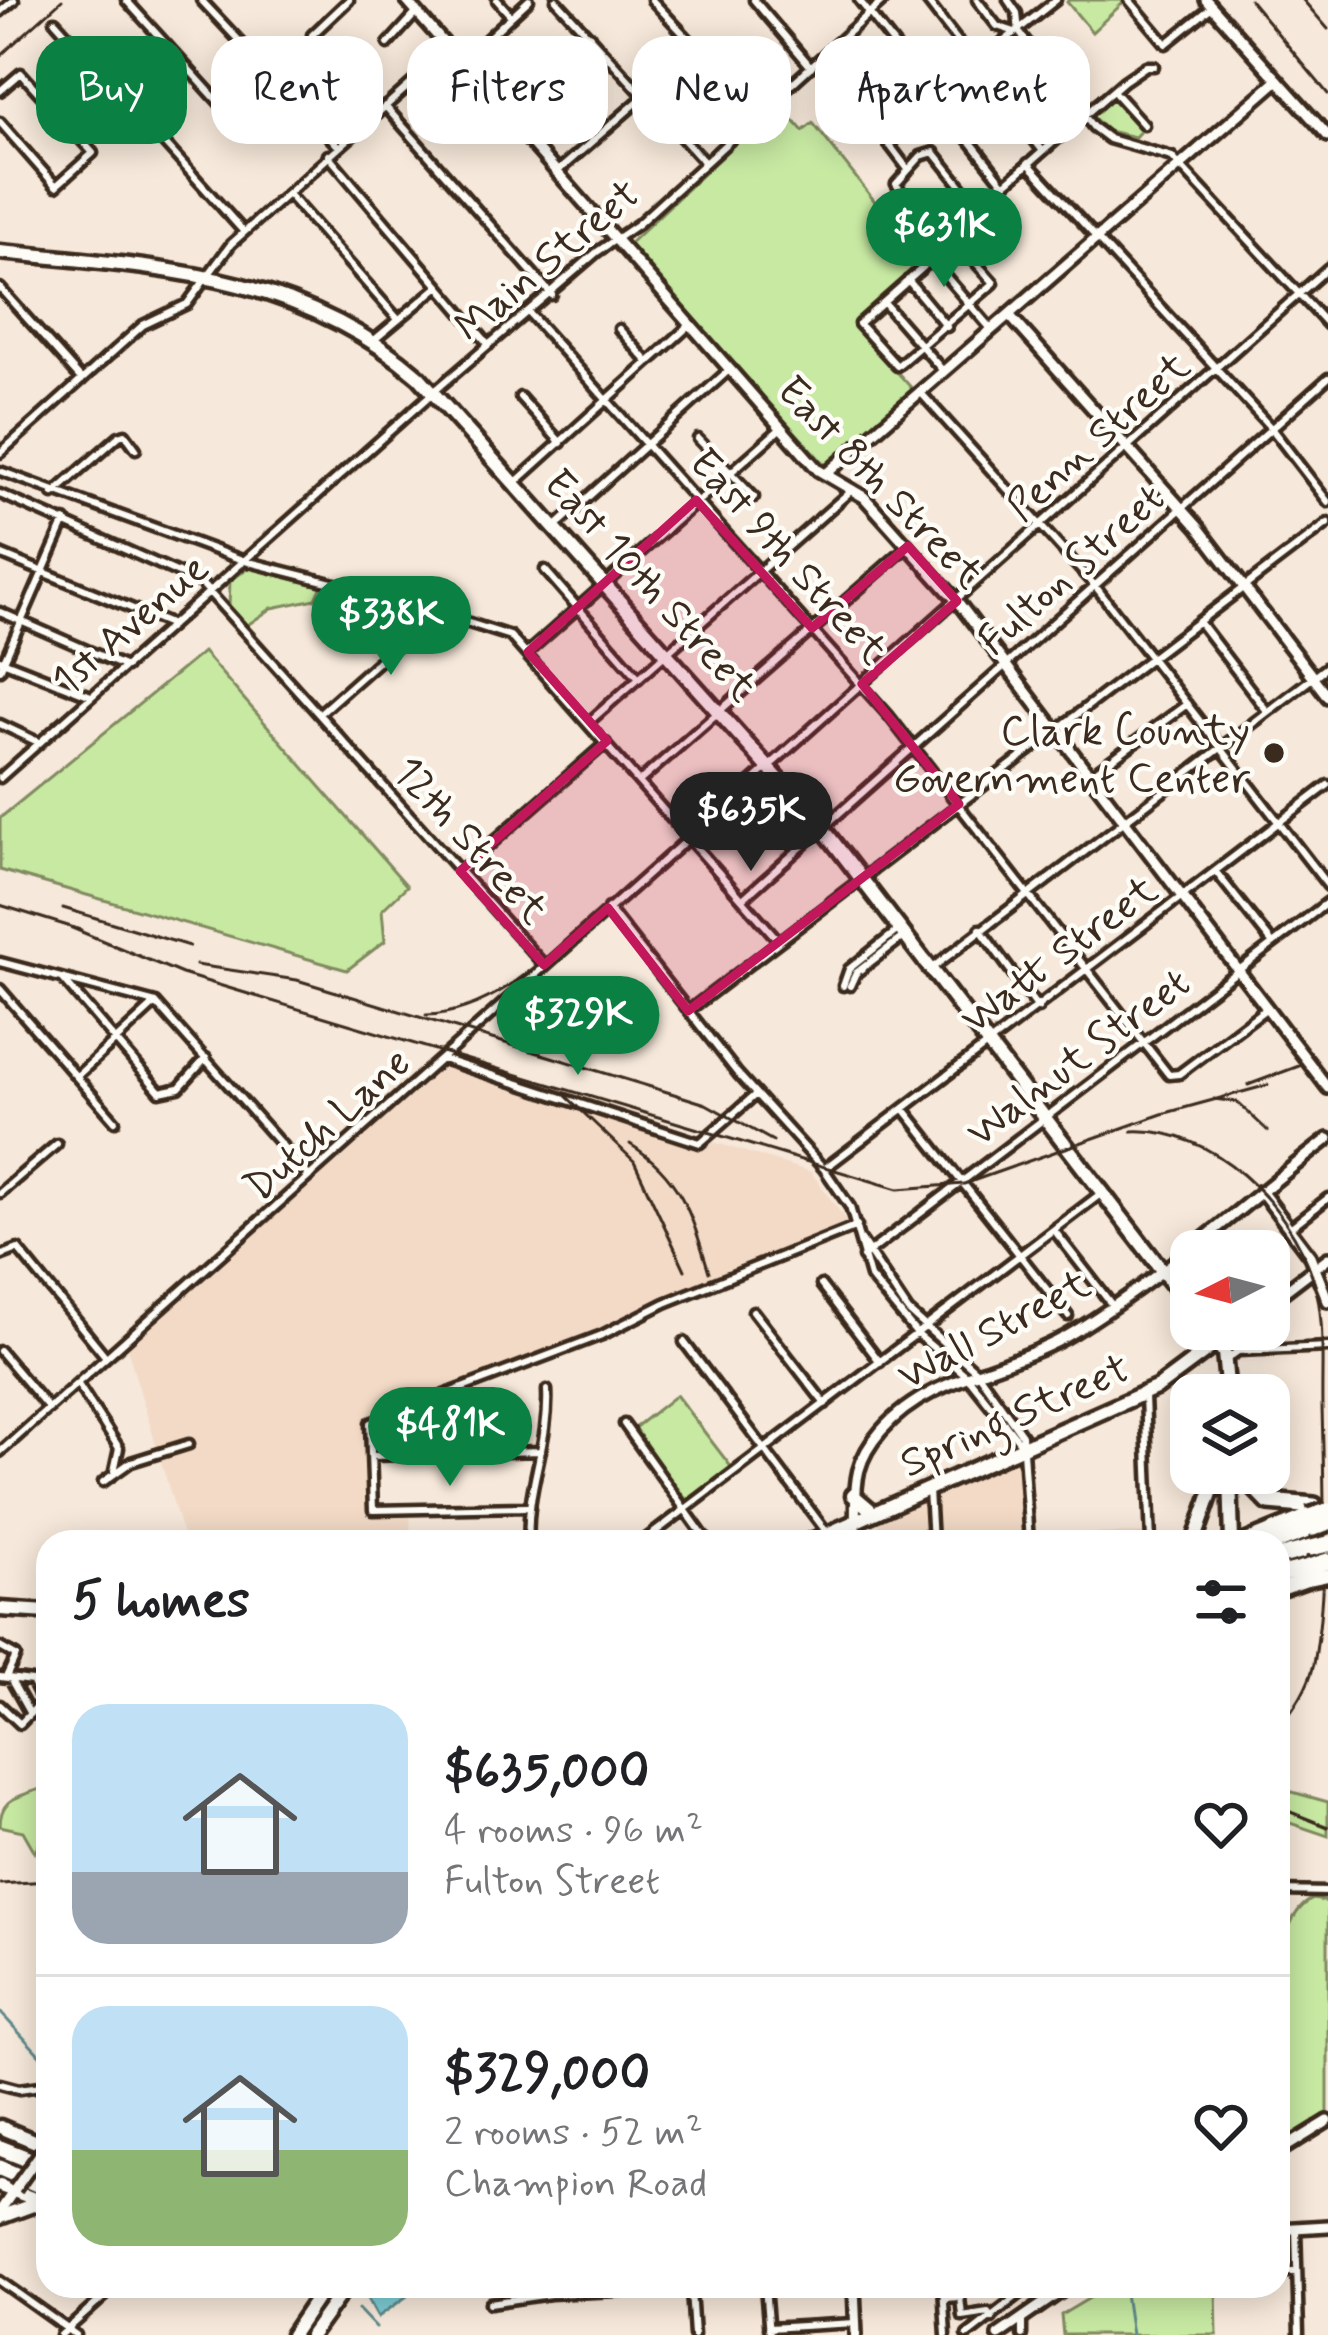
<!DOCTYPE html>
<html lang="en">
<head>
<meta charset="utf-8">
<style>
	:root { --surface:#fff; --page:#f6f6f6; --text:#202124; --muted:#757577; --line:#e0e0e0; --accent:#0b8043 }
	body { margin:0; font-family:Mynerve,sans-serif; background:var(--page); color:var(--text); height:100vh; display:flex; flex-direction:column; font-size:45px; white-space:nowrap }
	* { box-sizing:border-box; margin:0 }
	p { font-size:39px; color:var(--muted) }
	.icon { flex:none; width:66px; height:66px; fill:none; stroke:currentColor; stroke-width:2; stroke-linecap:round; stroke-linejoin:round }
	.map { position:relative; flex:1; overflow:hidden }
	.side { position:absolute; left:36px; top:1530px; width:1254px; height:768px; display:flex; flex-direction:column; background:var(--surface); border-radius:36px; box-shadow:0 6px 30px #0003 }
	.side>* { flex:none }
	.top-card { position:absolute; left:36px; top:36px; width:1257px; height:108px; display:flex; gap:24px }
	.needle { width:78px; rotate:264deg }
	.controls { position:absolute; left:1170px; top:1230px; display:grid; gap:24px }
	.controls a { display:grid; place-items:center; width:120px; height:120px; border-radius:24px; background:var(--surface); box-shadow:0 6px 30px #0003; font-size:60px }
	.price { position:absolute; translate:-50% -102px; padding:0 27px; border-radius:42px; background:var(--accent); color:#fff; font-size:39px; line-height:78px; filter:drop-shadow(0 3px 6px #0008) }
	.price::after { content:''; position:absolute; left:50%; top:72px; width:36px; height:27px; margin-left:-18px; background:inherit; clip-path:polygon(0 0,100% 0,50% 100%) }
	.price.current { background:#222; color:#fff }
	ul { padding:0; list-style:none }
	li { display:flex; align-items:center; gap:36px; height:300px; padding:0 36px }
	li+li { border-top:3px solid var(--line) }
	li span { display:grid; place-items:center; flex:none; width:336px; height:240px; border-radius:36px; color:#555 }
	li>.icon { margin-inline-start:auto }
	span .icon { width:144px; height:144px; fill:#fffc; stroke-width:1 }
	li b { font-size:51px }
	h2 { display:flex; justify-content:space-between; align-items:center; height:144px; padding:0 36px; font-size:51px }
	.pill { padding:0 42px; border-radius:36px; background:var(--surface); box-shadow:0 6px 30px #0003; font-size:42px; line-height:108px }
	.pill.current { background:var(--accent); color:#fff }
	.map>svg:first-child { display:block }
	.built { fill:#f2dac6 }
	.green { fill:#c7e9a2; stroke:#818a60; stroke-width:3 }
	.water { fill:#7bccd4; stroke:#618b8b; stroke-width:3 }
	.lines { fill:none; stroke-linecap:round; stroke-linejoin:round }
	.stream { stroke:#618b8b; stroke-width:3 }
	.street-casing { stroke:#3b2a1e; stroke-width:15 }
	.secondary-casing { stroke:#3b2a1e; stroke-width:18 }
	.primary-casing { stroke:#3b2a1e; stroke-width:21 }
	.highway-casing { stroke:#3b2a1e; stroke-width:24 }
	.street { stroke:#fdfcf7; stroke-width:6 }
	.secondary { stroke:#fdfcf7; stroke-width:9 }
	.primary { stroke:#fdfcf7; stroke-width:12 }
	.highway { stroke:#fdfcf7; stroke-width:15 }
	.rail { stroke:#3b2a1e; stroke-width:3 }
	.secondary-bridge-casing { stroke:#3b2a1e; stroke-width:18; stroke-linecap:butt }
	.primary-bridge-casing { stroke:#3b2a1e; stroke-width:21; stroke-linecap:butt }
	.highway-bridge-casing { stroke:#3b2a1e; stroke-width:24; stroke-linecap:butt }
	.secondary-bridge { stroke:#fdfcf7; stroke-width:9 }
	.primary-bridge { stroke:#fdfcf7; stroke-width:12 }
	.highway-bridge { stroke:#fdfcf7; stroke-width:15 }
	.marked { fill:#c2185b; fill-opacity:0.2; stroke:#c2185b; stroke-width:9; stroke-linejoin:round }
	.poi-dot { fill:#3b2a1e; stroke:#fdfcf7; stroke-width:4.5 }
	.labels { text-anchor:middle; stroke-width:9; stroke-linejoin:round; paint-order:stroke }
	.street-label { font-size:42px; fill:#3b2a1e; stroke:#fdfcf7 }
	.poi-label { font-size:42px; fill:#3b2a1e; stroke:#fdfcf7; text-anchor:end }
</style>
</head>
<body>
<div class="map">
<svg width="1328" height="2335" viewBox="0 0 1328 2335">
	<rect width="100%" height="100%" fill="#f6e8da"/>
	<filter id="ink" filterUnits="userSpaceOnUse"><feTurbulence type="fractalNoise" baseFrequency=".00833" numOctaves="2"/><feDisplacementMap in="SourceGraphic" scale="24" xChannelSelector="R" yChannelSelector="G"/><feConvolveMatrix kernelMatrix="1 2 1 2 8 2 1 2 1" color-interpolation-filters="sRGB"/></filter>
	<g filter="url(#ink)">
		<path class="built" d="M 442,1059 L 811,1172 L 847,1222 L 795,1251 L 602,1335 L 372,1421 L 373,1509 L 410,1508 L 411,1542 L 185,1542 L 125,1341 Z
			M 1018,1454 L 1024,1470 L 1025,1533 L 1147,1533 L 1147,1542 L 878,1542 L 879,1516 Z"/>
		<path class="green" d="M 1126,0 L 1092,32 L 1067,2 L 1069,0 Z
			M 1114,97 L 1142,129 L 1135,137 L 1108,131 L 1092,116 Z
			M 778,103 L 803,131 L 813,123 L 922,261 L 854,324 L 916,393 L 826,466 L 627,246 Z
			M 251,566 L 320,586 L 321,588 L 316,599 L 272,608 L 246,626 L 229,606 L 230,581 Z
			M 203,652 L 407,886 L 382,910 L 385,941 L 347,970 L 0,870 L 0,818 Z
			M 676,1395 L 732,1468 L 688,1502 L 633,1429 Z
			M 44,1787 L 48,1842 L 43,1836 L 35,1852 L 23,1831 L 0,1826 C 0,1795 21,1798 44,1787 Z
			M 1278,1788 L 1328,1802 L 1328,1836 L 1278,1819 Z
			M 1313,1899 L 1328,1902 L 1328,2114 L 1278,2144 C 1278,2091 1259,1922 1313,1899 Z
			M 1110,2286 L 1216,2286 L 1217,2335 L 1063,2335 L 1061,2315 Z"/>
		<path class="water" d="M 374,2286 L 421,2286 L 378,2317 L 366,2295 Z"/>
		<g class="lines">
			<path class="stream" d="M 0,2012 L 48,2064
				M 1124,2286 L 1131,2335
				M 358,2309 L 376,2328"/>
			<g class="street-casing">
				<path id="street" d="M 126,0 L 234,119 L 256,117 L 285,92
					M 201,0 L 338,146
					M 349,0 L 312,35 L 378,114
					M 497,0 L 511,16
					M 556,0 L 705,163
					M 652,0 L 758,114
					M 754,0 L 811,67
					M 859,0 L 1004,184
					M 926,0 L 1042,150
					M 977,0 L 997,26 L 1015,32
					M 1008,0 L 1017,13 L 1019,32
					M 1129,0 L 1166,44 L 1212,7
					M 0,12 L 14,0
					M 55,21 L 244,232
					M 1019,32 L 1093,127 L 1109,139 L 1172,157 L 1328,325
					M 388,44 L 417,12
					M 823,57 L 907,168
					M 975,64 L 1056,0
					M 425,71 L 448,48
					M 0,91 L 21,73 L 93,153 L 56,186 L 0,122
					M 1114,92 L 1144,125
					M 385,106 L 552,295
					M 504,111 L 590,36
					M 58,114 L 100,72
					M 889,145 L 938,102
					M 328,155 L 489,345
					M 1028,163 L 1271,428 L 1328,502
					M 558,171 L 643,97
					M 288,194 L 396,317
					M 978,207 L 934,152 L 921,156 L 896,184 L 930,232 L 943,238 L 1124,81 L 1146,66 L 1154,66
					M 969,216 L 991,240
					M 955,239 L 994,283 L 897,366 L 859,324 Z
					M 931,259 L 991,329
					M 908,280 L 947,327
					M 0,288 L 82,380
					M 884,303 L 944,372
					M 528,312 L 889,716 L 1169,1075 L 1179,1074 L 1267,1008
					M 619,329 L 648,362
					M 373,341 L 439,286
					M 922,394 L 1096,587 L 1328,886
					M 520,397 L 561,443
					M 698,439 L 754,497
					M 0,453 L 143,325 L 187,304 L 231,244 L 423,73 L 461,63 L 529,0
					M 0,471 L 245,561 L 387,597 L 510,636 L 778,940
					M 517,481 L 691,324
					M 0,494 L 201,583 L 544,965
					M 53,494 L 119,436 L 125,434 L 136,449
					M 556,526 L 729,370
					M 0,554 L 172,625
					M 545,570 L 639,678
					M 0,612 L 126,667
					M 1200,623 L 1267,711
					M 528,652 L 781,428
					M 0,660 L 91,696
					M 0,670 L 65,521
					M 320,713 L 434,612
					M 590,721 L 853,489
					M 0,724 L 38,742
					M 1091,775 L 1187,704
					M 0,778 L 437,389 L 597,252 L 638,224 L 884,0
					M 641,780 L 908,546
					M 460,871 L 606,743
					M 1216,872 L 1273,944
					M 744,898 L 1328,378
					M 608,908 L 738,1074 L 824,1169 L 850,1207 L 870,1277 L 917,1334 L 967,1376 L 1021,1444
					M 980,929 L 1038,1008
					M 0,962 L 156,1003 L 309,1176
					M 932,968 L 1328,666
					M 63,979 L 160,1092 L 179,1088 L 206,1058
					M 843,986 L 849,969 L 898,930
					M 850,986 L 856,973 L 903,937
					M 0,989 L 115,1121
					M 688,1011 L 1328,523
					M 442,1059 L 700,1143 L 755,1095
					M 77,1076 L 156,1003
					M 904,1109 L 1068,1316
					M 824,1169 L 1328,785
					M 0,1193 L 57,1144
					M 1290,1228 L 1328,1198
					M 1054,1230 L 1112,1305
					M 861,1240 L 908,1311 L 977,1372 L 1022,1435 L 1029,1542
					M 0,1256 L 18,1249 L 106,1357
					M 863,1257 L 1328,902
					M 821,1285 L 880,1362
					M 753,1311 L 825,1404
					M 684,1342 L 828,1534
					M 0,1351 L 49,1409
					M 1227,1359 L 1238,1351 L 1328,1347
					M 79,1386 L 119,1448 L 114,1471
					M 1145,1396 L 1151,1542
					M 624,1424 L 708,1542
					M 0,1452 L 1328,268
					M 372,1456 L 541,1451
					M 103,1482 L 131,1462 L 189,1444
					M 929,1490 L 932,1542
					M 527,1507 L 373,1510 L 370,1423 L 602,1335 L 665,1303 L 857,1226
					M 529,1542 C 525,1489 550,1443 547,1390
					M 642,1542 L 1103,1192
					M 0,1647 L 16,1656 L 6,1677
					M 0,1677 L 32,1681 L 42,1701 L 20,1724 L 0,1705
					M 11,1680 L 30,1714
					M 1278,1849 L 1282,1891
					M 1278,1891 L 1328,1892
					M 0,2084 L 19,2089 L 48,2085
					M 1296,2228 L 1299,2335
					M 1278,2272 L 1296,2272
					M 0,2281 L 76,2335
					M 765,2286 L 769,2335
					M 943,2286 L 946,2335
					M 691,2290 L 694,2335
					M 1005,2291 L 1010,2286
					M 944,2298 L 960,2297 L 962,2316 L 988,2312 L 992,2318
					M 490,2303 L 550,2294 L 729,2286
					M 768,2328 L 855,2323
					M 61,2335 L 116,2286
					M 967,2335 L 1030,2286
					M 1022,2335 L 1022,2319"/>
			</g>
			<g class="secondary-casing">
				<path id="secondary" d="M 406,0 L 818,470 L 864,497 L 957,601 L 1328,1088
					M 1206,0 L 1328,136
					M 1011,317 L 1198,527 L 1328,697
					M 826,474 L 1278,80
					M 1261,1191 L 1310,1256 L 1328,1301
					M 1269,1303 L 1328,1258
					M 1217,1343 L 1234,1329
					M 847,1542 L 852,1521
					M 854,1542 C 859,1497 846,1471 881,1431 C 930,1374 1013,1370 1074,1332 C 1164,1277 1245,1203 1328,1139
					M 1278,2152 L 1328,2121
					M 0,2211 L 15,2189
					M 1278,2229 L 1328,2226
					M 854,2286 L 856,2335
					M 998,2335 L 1069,2286"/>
			</g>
			<g class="primary-casing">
				<path id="primary" d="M 0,252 C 152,267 299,272 419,377 L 824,830 L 1191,1308
					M 1207,1329 L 1224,1353 L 1228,1394
					M 1230,1473 L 1232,1542
					M 853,1495 L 873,1512
					M 809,1542 L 1158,1387 L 1217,1343
					M 1194,1542 L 1218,1473
					M 1278,1590 L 1309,1579
					M 0,1609 L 48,1612
					M 0,2127 L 48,2147
					M 0,2186 L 48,2204
					M 0,2217 L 38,2203
					M 292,2335 L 325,2286
					M 311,2335 L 346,2286"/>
			</g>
			<g class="highway-casing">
				<path id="highway" d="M 1228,1385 L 1231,1395
					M 1241,1473 L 1269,1502 L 1314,1506
					M 1248,1542 L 1309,1517
					M 1276,1542 L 1313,1528
					M 1278,1557 L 1311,1548
					M 1278,1575 L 1309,1567
					M 0,2148 L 48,2167
					M 0,2168 L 48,2189"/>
			</g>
			<use href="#street" class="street"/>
			<use href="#secondary" class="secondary"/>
			<use href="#primary" class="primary"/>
			<use href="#highway" class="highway"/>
			<path class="rail" d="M 1250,0 L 1328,94
				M 1303,0 L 1328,29
				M 0,56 L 62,0
				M 0,905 L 81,930
				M 63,908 L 189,946
				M 65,925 L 182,974 L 898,1189 L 964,1184 L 1162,1114 L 1268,1085
				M 196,965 L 297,980 L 674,1094 L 706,1104 L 773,1141
				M 426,1015 C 484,1014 536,968 577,931
				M 1248,1085 L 1299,1066
				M 565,1095 L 634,1161 L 685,1270
				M 1214,1099 L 1237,1102 L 1268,1131
				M 1132,1131 C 1213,1127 1289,1204 1313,1278 C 1326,1318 1321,1365 1322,1407 C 1324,1490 1328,1583 1314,1664 C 1308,1689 1295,1709 1278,1728
				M 630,1144 C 681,1176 692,1216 709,1272
				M 1278,1807 L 1328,1827
				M 0,1884 L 48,1881"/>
			<g class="secondary-bridge-casing">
				<path id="secondary-bridge" d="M 15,2189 L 42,2151"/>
			</g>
			<g class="primary-bridge-casing">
				<path id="primary-bridge" d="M 1309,1579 L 1328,1575"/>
			</g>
			<g class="highway-bridge-casing">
				<path id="highway-bridge" d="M 1309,1517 L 1328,1511
					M 1313,1528 L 1328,1522
					M 1311,1548 L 1328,1544
					M 1309,1567 L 1328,1561"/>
			</g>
			<use href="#secondary-bridge" class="secondary-bridge"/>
			<use href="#primary-bridge" class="primary-bridge"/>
			<use href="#highway-bridge" class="highway-bridge"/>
		</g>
	</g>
	<path class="marked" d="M 696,500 L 812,628 L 908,546 L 957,601 L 862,684 L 959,804 L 688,1011 L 608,908 L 544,965 L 460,871 L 607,741 L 528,652 Z"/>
	<circle class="poi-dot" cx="1274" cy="753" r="12"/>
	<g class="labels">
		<g class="street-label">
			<text transform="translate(546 259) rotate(-40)" y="15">Main Street</text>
			<text transform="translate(1097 435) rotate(-42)" y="15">Penn Street</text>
			<text transform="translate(882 481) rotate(46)" y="15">East 8th Street</text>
			<text transform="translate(790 555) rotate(48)" y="15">East 9th Street</text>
			<text transform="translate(1070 568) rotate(-42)" y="15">Fulton Street</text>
			<text transform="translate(652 584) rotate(48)" y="15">East 10th Street</text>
			<text transform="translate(129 623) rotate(-41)" y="15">1st Avenue</text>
			<text transform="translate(472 839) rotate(48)" y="15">12th Street</text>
			<text transform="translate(1058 953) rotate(-37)" y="15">Watt Street</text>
			<text transform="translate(1077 1056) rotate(-37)" y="15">Walnut Street</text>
			<text transform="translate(326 1123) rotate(-42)" y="15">Dutch Lane</text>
			<text transform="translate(993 1328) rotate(-28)" y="15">Wall Street</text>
			<text transform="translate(1014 1414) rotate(-24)" y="15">Spring Street</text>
		</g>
		<g class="poi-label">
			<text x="1250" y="744">Clark County<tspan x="1250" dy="48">Government Center</tspan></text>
		</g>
	</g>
</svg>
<div class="controls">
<a><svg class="needle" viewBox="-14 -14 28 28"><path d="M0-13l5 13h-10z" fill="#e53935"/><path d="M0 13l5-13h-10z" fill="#757577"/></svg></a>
<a><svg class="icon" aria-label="layers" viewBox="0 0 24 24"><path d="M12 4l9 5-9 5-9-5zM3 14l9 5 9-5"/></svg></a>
</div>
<b class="price" style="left:944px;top:290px">$631K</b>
<b class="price" style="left:391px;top:678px">$338K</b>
<b class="price current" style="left:751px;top:874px">$635K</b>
<b class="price" style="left:578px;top:1078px">$329K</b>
<b class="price" style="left:450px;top:1489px">$481K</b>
<div class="top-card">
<a class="pill current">Buy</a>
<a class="pill">Rent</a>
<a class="pill">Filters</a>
<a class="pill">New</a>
<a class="pill">Apartment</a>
</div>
<section class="side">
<h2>5 homes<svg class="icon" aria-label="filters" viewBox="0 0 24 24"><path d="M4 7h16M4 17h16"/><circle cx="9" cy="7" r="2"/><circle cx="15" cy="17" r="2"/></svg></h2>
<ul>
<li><span style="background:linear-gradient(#bfe0f5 70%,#9aa5b1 0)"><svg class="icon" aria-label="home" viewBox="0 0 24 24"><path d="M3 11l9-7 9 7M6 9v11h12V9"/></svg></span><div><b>$635,000</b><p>4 rooms · 96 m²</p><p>Fulton Street</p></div><svg class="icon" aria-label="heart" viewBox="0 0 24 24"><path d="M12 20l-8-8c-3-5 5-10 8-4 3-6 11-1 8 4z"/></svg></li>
<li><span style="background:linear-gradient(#bfe0f5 60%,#8fb573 0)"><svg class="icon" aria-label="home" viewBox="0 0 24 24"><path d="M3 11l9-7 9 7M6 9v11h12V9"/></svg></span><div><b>$329,000</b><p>2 rooms · 52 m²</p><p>Champion Road</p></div><svg class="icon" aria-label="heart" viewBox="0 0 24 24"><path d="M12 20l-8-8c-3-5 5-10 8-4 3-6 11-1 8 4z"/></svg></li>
</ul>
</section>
</div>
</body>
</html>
